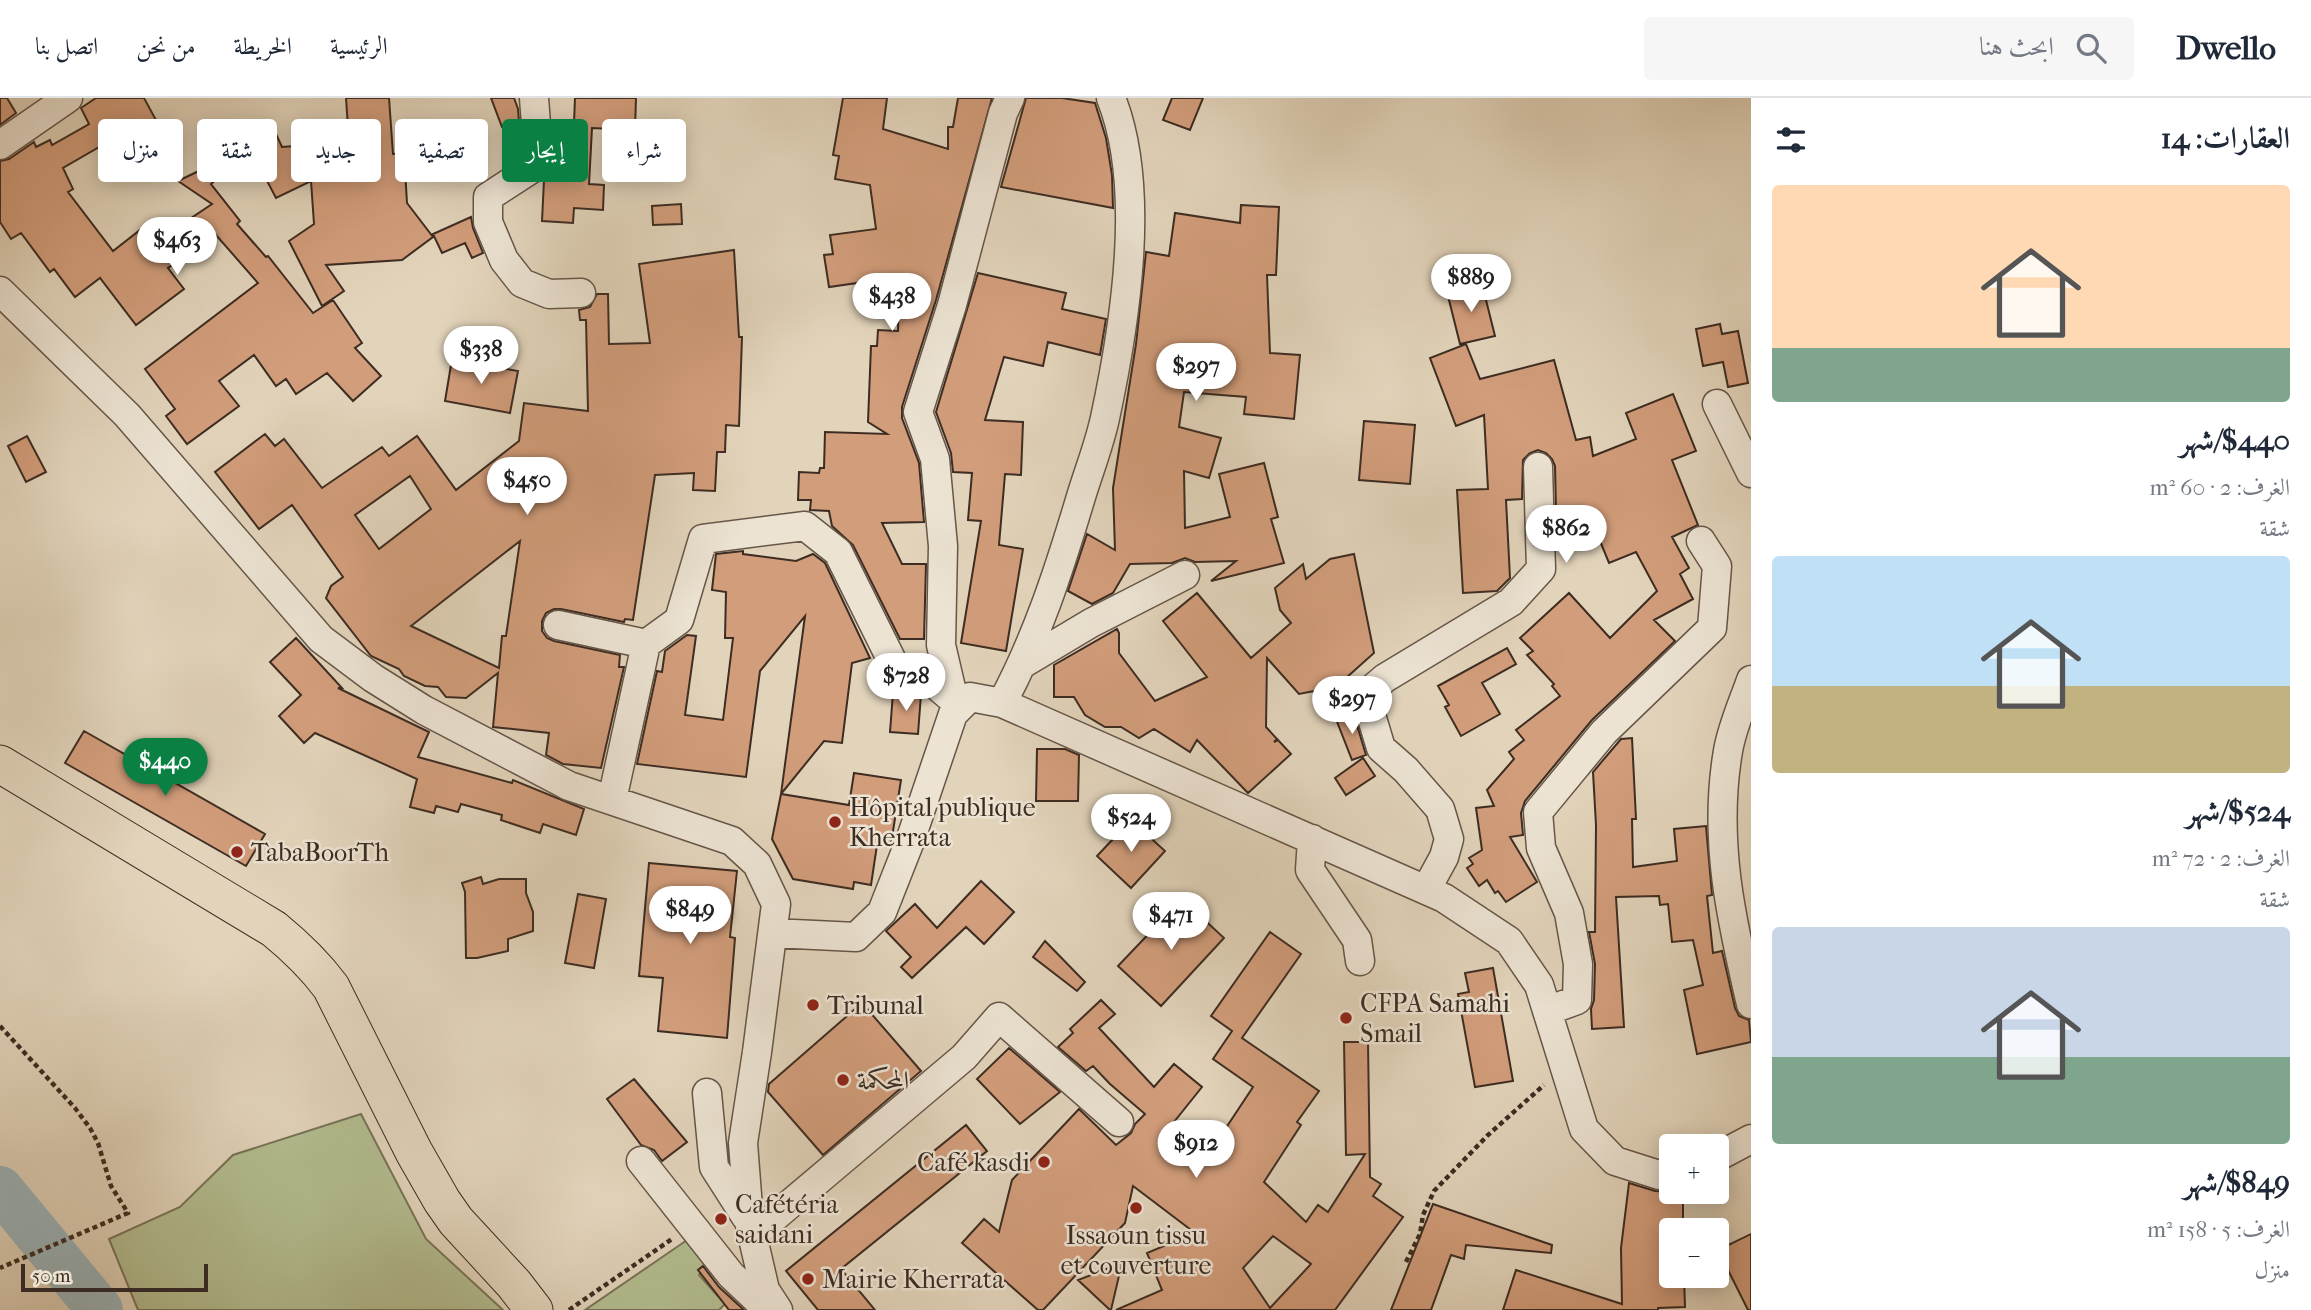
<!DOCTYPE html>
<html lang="ar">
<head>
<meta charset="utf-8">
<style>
	:root { --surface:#fff; --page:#f6f6f7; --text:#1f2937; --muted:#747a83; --line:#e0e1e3; --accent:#0b8043 }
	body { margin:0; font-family:"IM FELL French Canon",Amiri,serif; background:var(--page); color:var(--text); direction:rtl; height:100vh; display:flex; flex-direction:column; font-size:26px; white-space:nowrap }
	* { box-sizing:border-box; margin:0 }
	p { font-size:23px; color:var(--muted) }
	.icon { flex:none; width:38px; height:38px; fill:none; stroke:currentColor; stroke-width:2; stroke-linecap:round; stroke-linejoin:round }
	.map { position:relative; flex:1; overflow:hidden; direction:ltr }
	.side { display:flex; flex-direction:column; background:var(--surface); width:560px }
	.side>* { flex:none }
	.hud { position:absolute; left:21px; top:21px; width:665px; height:63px; direction:rtl; display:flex; gap:14px }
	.fabs { position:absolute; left:1659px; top:1036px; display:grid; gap:14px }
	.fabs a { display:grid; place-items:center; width:70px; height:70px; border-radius:7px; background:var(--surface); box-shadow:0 4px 18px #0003; font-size:35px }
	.scale { position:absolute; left:21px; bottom:18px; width:187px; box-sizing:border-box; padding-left:7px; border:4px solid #3d2c22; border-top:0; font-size:19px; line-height:24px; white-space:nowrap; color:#3d2c22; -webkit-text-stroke:5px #ece3d3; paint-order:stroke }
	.price { position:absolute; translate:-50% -60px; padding:0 16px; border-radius:24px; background:#fff; color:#222; font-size:23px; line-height:46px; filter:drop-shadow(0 2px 4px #0008) }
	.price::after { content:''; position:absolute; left:50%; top:42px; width:21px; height:16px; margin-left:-10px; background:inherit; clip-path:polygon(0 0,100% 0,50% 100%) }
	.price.on { background:var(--accent); color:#fff }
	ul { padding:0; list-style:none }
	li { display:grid; align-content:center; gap:14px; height:371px; padding:0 21px }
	li span { display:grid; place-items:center; height:217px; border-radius:7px; color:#555 }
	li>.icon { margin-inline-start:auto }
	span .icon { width:126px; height:126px; fill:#fffc; stroke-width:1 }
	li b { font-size:30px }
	h2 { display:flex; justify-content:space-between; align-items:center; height:84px; padding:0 21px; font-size:30px }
	.tag { padding:0 24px; border-radius:7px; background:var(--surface); box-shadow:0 4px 18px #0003; font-size:24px; line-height:63px }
	.tag.on { background:var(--accent); color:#fff }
	header { display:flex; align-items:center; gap:42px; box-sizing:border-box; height:98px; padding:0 35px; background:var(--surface); border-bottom:2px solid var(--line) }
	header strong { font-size:33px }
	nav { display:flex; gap:38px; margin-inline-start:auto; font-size:24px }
	.search { width:490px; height:63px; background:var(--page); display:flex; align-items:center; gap:18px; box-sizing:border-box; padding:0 24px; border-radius:7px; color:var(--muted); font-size:26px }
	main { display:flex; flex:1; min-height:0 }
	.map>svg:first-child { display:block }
	.green { fill:#b3bd90; stroke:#787459; stroke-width:2 }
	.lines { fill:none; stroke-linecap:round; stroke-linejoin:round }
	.river { stroke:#9bb5bc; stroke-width:46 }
	.building { fill:#d29d7b; stroke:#3d2c22; stroke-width:2; fill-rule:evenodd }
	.minor-casing { stroke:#665648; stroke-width:31 }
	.major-casing { stroke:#3d2c22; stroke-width:39 }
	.path { stroke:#3d2c22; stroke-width:4.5; stroke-dasharray:5 3.5; stroke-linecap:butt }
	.minor { stroke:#ece3d3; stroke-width:28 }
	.major { stroke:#e2d4bb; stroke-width:37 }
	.poi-dot { fill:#8f2418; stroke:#ece3d3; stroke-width:2.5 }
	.labels { text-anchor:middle; stroke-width:5; stroke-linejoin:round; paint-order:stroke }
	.poi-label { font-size:26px; fill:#3d2c22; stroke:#ece3d3; text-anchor:start }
</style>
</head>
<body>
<header>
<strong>Dwello</strong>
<div class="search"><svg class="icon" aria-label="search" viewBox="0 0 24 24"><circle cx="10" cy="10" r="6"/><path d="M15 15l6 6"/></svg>ابحث هنا</div>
<nav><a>الرئيسية</a><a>الخريطة</a><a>من نحن</a><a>اتصل بنا</a></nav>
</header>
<main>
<section class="side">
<h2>العقارات: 14<svg class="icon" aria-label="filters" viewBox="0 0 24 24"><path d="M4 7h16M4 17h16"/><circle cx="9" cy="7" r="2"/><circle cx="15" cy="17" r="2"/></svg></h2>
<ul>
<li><span style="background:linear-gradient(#ffd9b3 75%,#7fa58c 0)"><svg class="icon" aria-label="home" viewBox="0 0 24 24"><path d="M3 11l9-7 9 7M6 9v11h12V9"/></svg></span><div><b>$440/شهر</b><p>الغرف: 2 · 60 m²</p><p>شقة</p></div></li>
<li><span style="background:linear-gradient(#bfe0f5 60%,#c2b280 0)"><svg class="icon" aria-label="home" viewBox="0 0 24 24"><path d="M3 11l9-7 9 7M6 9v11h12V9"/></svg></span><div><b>$524/شهر</b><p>الغرف: 2 · 72 m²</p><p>شقة</p></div></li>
<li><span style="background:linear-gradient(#c9d6e8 60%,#7fa58c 0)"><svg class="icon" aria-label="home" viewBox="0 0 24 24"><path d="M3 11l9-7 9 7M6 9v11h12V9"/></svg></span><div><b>$849/شهر</b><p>الغرف: 5 · 158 m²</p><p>منزل</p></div></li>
</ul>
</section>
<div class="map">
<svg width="1751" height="1212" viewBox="0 0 1751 1212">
	<rect width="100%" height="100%" fill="#e2d4bb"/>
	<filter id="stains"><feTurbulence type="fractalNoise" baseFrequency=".00286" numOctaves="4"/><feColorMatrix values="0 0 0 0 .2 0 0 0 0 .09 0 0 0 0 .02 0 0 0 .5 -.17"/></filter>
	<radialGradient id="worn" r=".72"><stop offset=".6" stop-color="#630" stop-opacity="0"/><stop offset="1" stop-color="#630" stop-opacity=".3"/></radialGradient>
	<path class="green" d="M 361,1016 L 426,1141 L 503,1212 L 138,1212 L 109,1141 L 180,1109 L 233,1057 Z
		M 690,1140 L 710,1164 L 699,1177 L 725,1206 L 719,1212 L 585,1212 Z"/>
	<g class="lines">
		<path class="river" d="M 0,1091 L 100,1212"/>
	</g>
	<path class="building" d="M 0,0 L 7,0 L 16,15 L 0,27 Z
		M 96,0 L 144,0 L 157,24 L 104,52 L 101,48 L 63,70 L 73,91 L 68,94 L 113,153 L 140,132 L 151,147 L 212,106 L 178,83 L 236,55 L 240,60 L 211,86 L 240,123 L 237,126 L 266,159 L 268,158 L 313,215 L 333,202 L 362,245 L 355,250 L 381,278 L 353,303 L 327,275 L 296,296 L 286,281 L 276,288 L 254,257 L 219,283 L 239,308 L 187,346 L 166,318 L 175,311 L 145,271 L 258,185 L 216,137 L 168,170 L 184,191 L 136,227 L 100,180 L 75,199 L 54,171 L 50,174 L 21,135 L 11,141 L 0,124 L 0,63 L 9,61 L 34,44 L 36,49 L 50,42 L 52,47 L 89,26 L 81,10 Z
		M 346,0 L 389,0 L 393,56 L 404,55 L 407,105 L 433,139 L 402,162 L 326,167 L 344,193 L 322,208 L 289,143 L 314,126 L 311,83 L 276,100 L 264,77 L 257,80 L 243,52 L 276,36 L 282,49 L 349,44 Z
		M 491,0 L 514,0 L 518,11 L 520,37 L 510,41 L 505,28 L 502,29 Z
		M 575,0 L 636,0 L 635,32 L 592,30 L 589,86 L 604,87 L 603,112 L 574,110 L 573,125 L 542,123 L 544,82 L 554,74 L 556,65 L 553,24 L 574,25 Z
		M 843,0 L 887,0 L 883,31 L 948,51 L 948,29 L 953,29 L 958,0 L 992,0 L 936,202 L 902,309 L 902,320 L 919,365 L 924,424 L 882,425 L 902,466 L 926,466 L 924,541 L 900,541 L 853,447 L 832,428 L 829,413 L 810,412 L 811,402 L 798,402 L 799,374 L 819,375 L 820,370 L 824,370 L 825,334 L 887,336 L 868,324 L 871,248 L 877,248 L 878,232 L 898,233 L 899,179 L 829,189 L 824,157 L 833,156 L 830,137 L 876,131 L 870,87 L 835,81 L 839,58 L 833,57 Z
		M 1026,0 L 1062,0 L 1095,5 L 1106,40 L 1112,77 L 1113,110 L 1001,89 Z
		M 1172,0 L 1203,0 L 1190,32 L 1163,22 Z
		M 681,106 L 682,126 L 653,127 L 652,108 Z
		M 1241,107 L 1279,109 L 1276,177 L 1267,177 L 1270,255 L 1300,257 L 1294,321 L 1244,316 L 1246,299 L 1184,294 L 1179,329 L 1221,340 L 1209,380 L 1184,373 L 1185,430 L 1230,419 L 1219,376 L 1264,365 L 1278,419 L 1271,421 L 1284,465 L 1211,483 L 1236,463 L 1195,464 L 1185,460 L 1172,465 L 1130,466 L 1113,495 L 1092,506 L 1068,493 L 1087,436 L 1115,452 L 1113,390 L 1136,246 L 1146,154 L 1169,158 L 1175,115 L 1240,125 Z
		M 471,119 L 473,130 L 483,155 L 472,160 L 465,145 L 442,155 L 433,136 Z
		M 734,152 L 739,239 L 742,239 L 739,328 L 726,327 L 725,354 L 717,354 L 715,393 L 693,392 L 694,375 L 655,377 L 633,522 L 625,521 L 624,524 L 561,511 L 554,511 L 546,515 L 542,523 L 542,533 L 547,540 L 554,543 L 620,557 L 619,569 L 624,569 L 601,670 L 563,666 L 546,657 L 549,635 L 493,629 L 498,575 L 466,600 L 446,599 L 438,589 L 425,588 L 404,578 L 399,571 L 371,558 L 326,500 L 331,488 L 343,479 L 292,407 L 259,431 L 215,374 L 265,336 L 275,348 L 284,341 L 322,390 L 382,349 L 389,358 L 417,338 L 456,392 L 519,343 L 524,305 L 588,313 L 586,222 L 580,222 L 579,212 L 590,209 L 597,196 L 608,196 L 609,246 L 650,245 L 639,166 ZM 410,378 L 431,411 L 379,451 L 355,417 ZM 520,443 L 506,538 L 502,538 L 499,570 L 411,528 Z
		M 978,175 L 1066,195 L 1062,211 L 1106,221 L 1100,257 L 1048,244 L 1043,268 L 1004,259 L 985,322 L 1023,324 L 1021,377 L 1005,376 L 999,447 L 1023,451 L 1006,553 L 961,545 L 981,423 L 968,422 L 972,375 L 953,374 L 951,355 L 936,314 Z
		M 1482,186 L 1495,238 L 1460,246 L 1447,194 Z
		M 1720,226 L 1722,236 L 1738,233 L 1748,285 L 1728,289 L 1723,264 L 1703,268 L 1696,231 Z
		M 1466,246 L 1480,281 L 1554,262 L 1576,342 L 1590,339 L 1593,358 L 1636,341 L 1626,315 L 1673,296 L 1696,353 L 1672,362 L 1698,427 L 1672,439 L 1689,470 L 1680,476 L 1693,501 L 1654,522 L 1675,543 L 1592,622 L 1525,703 L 1521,715 L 1523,737 L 1510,739 L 1537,784 L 1506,804 L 1498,793 L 1495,795 L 1487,782 L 1479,788 L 1467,770 L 1473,766 L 1469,760 L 1482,752 L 1476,710 L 1494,708 L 1487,692 L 1514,661 L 1509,654 L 1524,642 L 1516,632 L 1560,598 L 1552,588 L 1554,586 L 1527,557 L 1533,553 L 1520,540 L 1569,495 L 1610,540 L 1657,493 L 1636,454 L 1609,465 L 1600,443 L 1562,450 L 1556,412 L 1555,368 L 1552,361 L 1546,355 L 1538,352 L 1530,355 L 1523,362 L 1522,401 L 1506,402 L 1510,480 L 1497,493 L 1463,495 L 1457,392 L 1488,391 L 1484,317 L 1456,328 L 1430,260 Z
		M 452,261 L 518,273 L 510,315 L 445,303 Z
		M 1364,323 L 1415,327 L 1410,386 L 1359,382 Z
		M 27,338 L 46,374 L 26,384 L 8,348 Z
		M 743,453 L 743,456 L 796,463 L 813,456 L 825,465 L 870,560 L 852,565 L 842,645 L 824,643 L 781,696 L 805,518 L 760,573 L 746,679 L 637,666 L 657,573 L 662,574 L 665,553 L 687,537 L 696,538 L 685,617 L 723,622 L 733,540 L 725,540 L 726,494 L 712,492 L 716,456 Z
		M 1354,456 L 1374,555 L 1327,597 L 1325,591 L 1299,596 L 1267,560 L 1266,629 L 1277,641 L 1274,644 L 1278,642 L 1291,656 L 1248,695 L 1197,642 L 1190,654 L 1154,631 L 1139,640 L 1121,629 L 1105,629 L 1085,617 L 1074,599 L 1054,599 L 1054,567 L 1117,531 L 1119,535 L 1119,555 L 1155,603 L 1207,579 L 1163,523 L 1197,495 L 1251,560 L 1291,525 L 1280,512 L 1275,490 L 1303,466 L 1306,481 L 1330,461 Z
		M 296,540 L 342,590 L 338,590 L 429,634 L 418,659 L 512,685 L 513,682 L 584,711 L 576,737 L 543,726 L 540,735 L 501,722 L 502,717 L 461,706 L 458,714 L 436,708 L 434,715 L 410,709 L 417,681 L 315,635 L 304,645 L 279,618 L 301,597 L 270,564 Z
		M 1507,550 L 1516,566 L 1482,585 L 1500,616 L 1461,638 L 1445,609 L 1449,607 L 1438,588 Z
		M 919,594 L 921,596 L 918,636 L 890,634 L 893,595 L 904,597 Z
		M 1353,614 L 1366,657 L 1352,662 L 1336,621 Z
		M 84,633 L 265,736 L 246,768 L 65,665 Z
		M 1632,640 L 1636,721 L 1632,721 L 1633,769 L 1677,763 L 1674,731 L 1706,728 L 1712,797 L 1707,798 L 1713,855 L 1722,853 L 1735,910 L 1739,918 L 1749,922 L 1751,944 L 1697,956 L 1684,892 L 1703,887 L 1693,842 L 1672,844 L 1668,806 L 1660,807 L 1659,798 L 1616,799 L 1624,929 L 1592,931 L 1591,911 L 1594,902 L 1595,866 L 1589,834 L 1595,834 L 1596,727 L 1593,674 L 1621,641 Z
		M 1037,651 L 1065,651 L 1079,657 L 1078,703 L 1036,703 Z
		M 1363,660 L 1375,678 L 1346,697 L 1335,680 Z
		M 854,675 L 901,682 L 891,746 L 890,749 L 877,747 L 871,787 L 854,784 L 853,791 L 793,781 L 772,741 L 781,696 L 849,707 Z
		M 1131,722 L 1165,753 L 1131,790 L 1097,758 Z
		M 649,765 L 737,773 L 730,839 L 735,840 L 727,940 L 658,933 L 663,880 L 639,878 Z
		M 481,779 L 483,786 L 499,781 L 526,781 L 526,795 L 533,814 L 533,833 L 508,841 L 508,853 L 477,860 L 466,860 L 465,794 L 462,785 Z
		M 981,783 L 1014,814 L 984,846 L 966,829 L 912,880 L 901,869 L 911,859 L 886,833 L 915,806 L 937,830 Z
		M 578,796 L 606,801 L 594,870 L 565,865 Z
		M 1182,801 L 1224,840 L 1161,908 L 1118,868 Z
		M 1270,834 L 1301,856 L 1242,940 L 1319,993 L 1297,1024 L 1301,1027 L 1264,1084 L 1306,1124 L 1318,1107 L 1328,1114 L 1365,1056 L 1346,1057 L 1344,944 L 1368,944 L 1370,1079 L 1381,1086 L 1373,1098 L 1403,1119 L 1335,1212 L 1116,1212 L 1162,1192 L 1147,1155 L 1195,1135 L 1133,1088 L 1125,1125 L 1043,1212 L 1038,1212 L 962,1145 L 984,1121 L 999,1134 L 1012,1082 L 1079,1011 L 1116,1047 L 1131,1035 L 1135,1026 L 1145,1016 L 1110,986 L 1093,968 L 1086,973 L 1058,949 L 1073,935 L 1070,931 L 1101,902 L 1115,916 L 1099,930 L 1154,989 L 1174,966 L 1202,989 L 1166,1034 L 1204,1063 L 1253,989 L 1213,961 L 1232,933 L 1211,918 ZM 1273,1138 L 1311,1166 L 1270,1210 L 1243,1170 Z
		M 1045,843 L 1085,884 L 1077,893 L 1033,859 Z
		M 1493,870 L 1513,983 L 1475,989 L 1458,896 L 1469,894 L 1465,875 Z
		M 862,905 L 921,973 L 823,1057 L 768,994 L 769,986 Z
		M 1009,950 L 1060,994 L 1020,1026 L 977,981 Z
		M 634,981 L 687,1044 L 662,1063 L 654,1052 L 641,1047 L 607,1001 Z
		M 966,1027 L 987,1053 L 841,1171 L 875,1212 L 818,1212 L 786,1173 Z
		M 1629,1085 L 1655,1093 L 1683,1094 L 1683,1132 L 1671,1132 L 1671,1178 L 1684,1178 L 1685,1209 L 1658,1210 L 1658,1212 L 1503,1212 L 1516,1172 L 1622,1206 L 1621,1150 Z
		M 1433,1106 L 1552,1147 L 1551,1155 L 1466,1147 L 1464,1161 L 1451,1157 L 1431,1212 L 1391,1212 Z
		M 1751,1136 L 1751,1212 L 1748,1212 L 1718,1152 Z
		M 1122,1165 L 1111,1212 L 1110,1212 L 1078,1182 Z
		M 703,1168 L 719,1189 L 744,1212 L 729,1212 L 698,1172 Z"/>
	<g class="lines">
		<g class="minor-casing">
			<path id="minor" d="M 534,0 L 539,66 L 488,99 L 488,124 L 504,162 L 522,185 L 549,196 L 581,195
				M 0,47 L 68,0
				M 0,193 L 127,317 L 321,541 L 373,580 L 424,612 L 569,688 L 732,743 L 757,766 L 776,806 L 757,954 L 743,1045 L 749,1123 L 765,1192 L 778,1212
				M 1717,306 L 1751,375
				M 558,527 L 646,546 L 679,522 L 703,441 L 805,428 L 838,454 L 901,581 L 923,576 L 956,604
				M 1024,565 L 1091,525 L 1185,477
				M 1751,582 C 1743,605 1732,629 1728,653 C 1713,741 1731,821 1751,906
				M 1002,605 C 1037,540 1059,472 1080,402 C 1088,375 1099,348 1105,320 C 1125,227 1147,90 1111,0
				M 961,608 L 951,590 L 941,547 L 943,448 L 935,361 L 918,314 L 952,207 L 1003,15 L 1010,0
				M 612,702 L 646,546
				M 1312,741 L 1310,772 L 1357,842 L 1360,863
				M 1426,792 L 1444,759 L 1449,741 L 1440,711 L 1406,672 L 1381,650 L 1365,597 L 1385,580 L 1511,504 L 1541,471 L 1538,369
				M 773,835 L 856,839 L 882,814 L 910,743 L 953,616 L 970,599 L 1002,605 L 1444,800 L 1509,843 L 1539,887 L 1584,1031 L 1615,1063 L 1659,1077 L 1671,1075
				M 1547,913 L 1577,902 L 1578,866 L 1569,815 L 1541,750 L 1538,714 L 1604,634 L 1712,530 L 1717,468 L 1701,443
				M 707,995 L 714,1069 L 746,1119
				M 1717,1059 L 1751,1041
				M 641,1063 L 731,1177 L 768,1212
				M 752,1138 L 964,959 L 999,919 L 1119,1024"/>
		</g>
		<g class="major-casing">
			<path id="major" d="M 0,666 L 274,831 C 296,849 314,866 331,889 L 414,1054 L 442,1103 L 456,1123 L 514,1186 L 534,1212"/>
		</g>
		<path class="path" d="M 0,928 L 75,1010 L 90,1030 L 98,1045 L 111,1088 L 128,1115 L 0,1170
			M 1406,1164 L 1420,1136 L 1423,1117 L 1434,1093 L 1488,1037 L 1544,987
			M 569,1212 L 672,1141"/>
		<use href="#minor" class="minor"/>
		<use href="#major" class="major"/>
	</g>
	<g class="poi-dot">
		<circle cx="835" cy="724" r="7"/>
		<circle cx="237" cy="754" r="7"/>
		<circle cx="813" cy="907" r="7"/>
		<circle cx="1346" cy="920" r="7"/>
		<circle cx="843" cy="982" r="7"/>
		<circle cx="1044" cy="1064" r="7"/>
		<circle cx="1136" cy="1110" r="7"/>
		<circle cx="721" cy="1121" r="7"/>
		<circle cx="808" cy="1181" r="7"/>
	</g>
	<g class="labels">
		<g class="poi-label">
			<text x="849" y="718">Hôpital publique<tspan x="849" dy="30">Kherrata</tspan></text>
			<text x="251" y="763">TabaBoorTh</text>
			<text x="1360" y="914">CFPA Samahi<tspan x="1360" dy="30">Smail</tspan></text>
			<text x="827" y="916">Tribunal</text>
			<text x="857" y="991">المحكمة</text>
			<text x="1030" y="1073" text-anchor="end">Café kasdi</text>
			<text x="735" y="1115">Cafétéria<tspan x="735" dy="30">saidani</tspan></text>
			<text x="1136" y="1146" text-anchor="middle">Issaoun tissu<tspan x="1136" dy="30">et couverture</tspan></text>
			<text x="822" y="1190">Mairie Kherrata</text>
		</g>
	</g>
	<rect width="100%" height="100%" filter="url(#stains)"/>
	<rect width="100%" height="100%" fill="url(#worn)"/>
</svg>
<div class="fabs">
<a>+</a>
<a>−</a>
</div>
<div class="scale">50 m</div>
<b class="price" style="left:177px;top:179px">$463</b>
<b class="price" style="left:1471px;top:216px">$889</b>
<b class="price" style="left:892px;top:235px">$438</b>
<b class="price" style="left:481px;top:288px">$338</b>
<b class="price" style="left:1196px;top:305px">$297</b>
<b class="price" style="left:527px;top:419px">$450</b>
<b class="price" style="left:1566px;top:467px">$862</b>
<b class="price" style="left:906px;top:615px">$728</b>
<b class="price" style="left:1352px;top:638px">$297</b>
<b class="price on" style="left:165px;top:700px">$440</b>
<b class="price" style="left:1131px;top:756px">$524</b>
<b class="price" style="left:690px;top:848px">$849</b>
<b class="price" style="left:1171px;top:854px">$471</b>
<b class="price" style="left:1196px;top:1082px">$912</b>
<div class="hud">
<a class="tag">شراء</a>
<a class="tag on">إيجار</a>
<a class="tag">تصفية</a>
<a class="tag">جديد</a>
<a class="tag">شقة</a>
<a class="tag">منزل</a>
</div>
</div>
</main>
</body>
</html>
